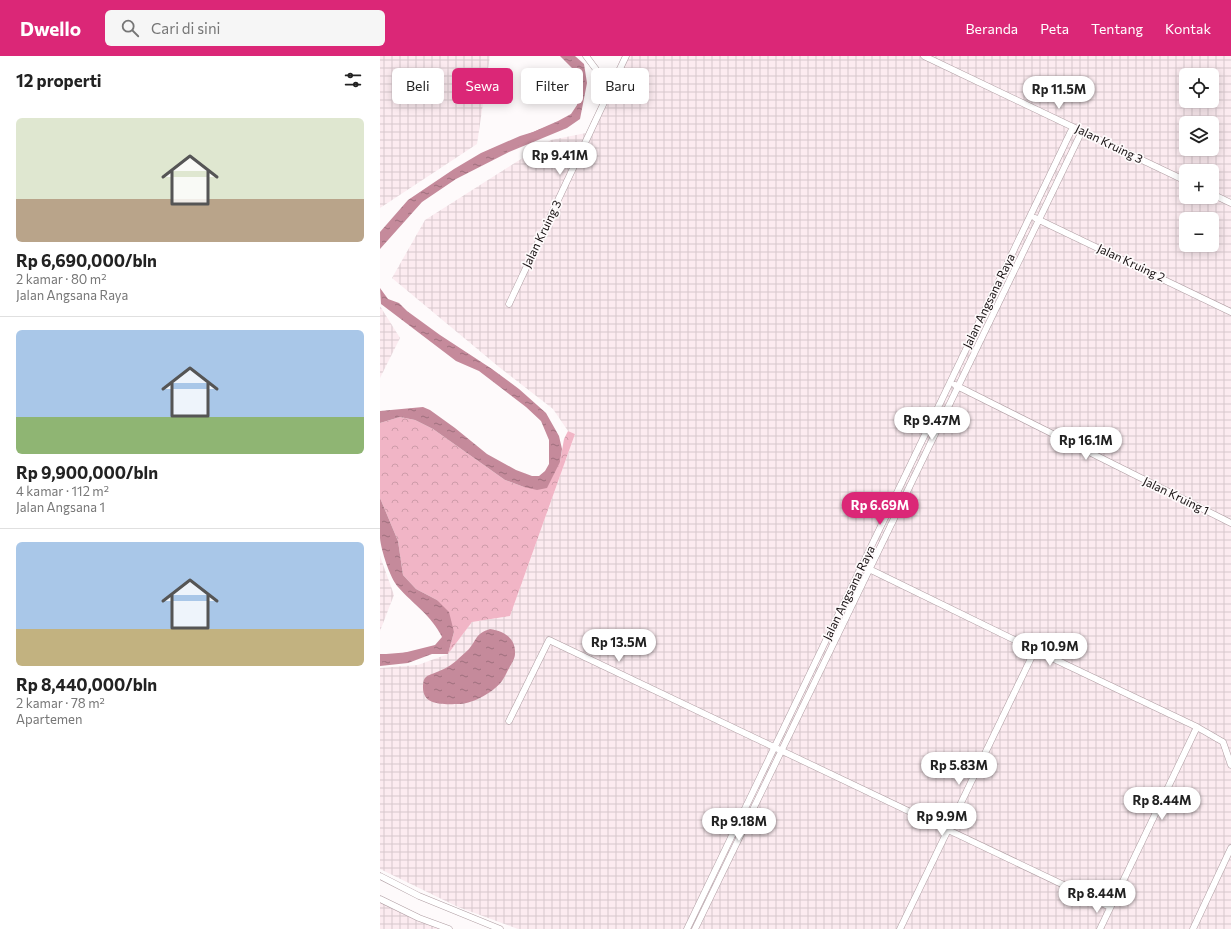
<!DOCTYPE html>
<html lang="id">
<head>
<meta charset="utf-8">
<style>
	:root { --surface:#fff; --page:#f6f6f6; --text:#222; --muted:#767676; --line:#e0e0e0; --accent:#db2777 }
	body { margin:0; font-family:Commissioner,sans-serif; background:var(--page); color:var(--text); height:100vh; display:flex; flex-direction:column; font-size:15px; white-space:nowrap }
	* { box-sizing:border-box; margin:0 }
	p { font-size:13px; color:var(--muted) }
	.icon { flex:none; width:22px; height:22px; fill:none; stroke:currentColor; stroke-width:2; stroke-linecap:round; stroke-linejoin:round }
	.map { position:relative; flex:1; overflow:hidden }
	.panel { display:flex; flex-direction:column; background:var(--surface); width:380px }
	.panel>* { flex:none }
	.hud { position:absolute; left:12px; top:12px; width:380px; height:36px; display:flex; gap:8px }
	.fabs { position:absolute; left:799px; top:12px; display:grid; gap:8px }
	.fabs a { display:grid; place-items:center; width:40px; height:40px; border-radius:6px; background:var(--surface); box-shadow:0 2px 10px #0003; font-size:20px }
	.price { position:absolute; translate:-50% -34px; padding:0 9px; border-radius:14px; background:#fff; color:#222; font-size:13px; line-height:26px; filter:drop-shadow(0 1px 2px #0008) }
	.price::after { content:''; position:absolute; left:50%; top:24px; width:12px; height:9px; margin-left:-6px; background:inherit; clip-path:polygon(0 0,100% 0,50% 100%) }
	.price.active { background:var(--accent); color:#fff }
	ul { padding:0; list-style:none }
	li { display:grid; align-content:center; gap:8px; height:212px; padding:0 16px }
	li+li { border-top:1px solid var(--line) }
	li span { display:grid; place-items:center; height:124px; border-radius:6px; color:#555 }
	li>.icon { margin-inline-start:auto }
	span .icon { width:72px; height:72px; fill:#fffc; stroke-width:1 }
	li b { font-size:17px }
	h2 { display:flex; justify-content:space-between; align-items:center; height:48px; padding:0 16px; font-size:17px }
	.tag { padding:0 14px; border-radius:6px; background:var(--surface); box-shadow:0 2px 10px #0003; font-size:14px; line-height:36px }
	.tag.active { background:var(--accent); color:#fff }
	header { display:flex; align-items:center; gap:24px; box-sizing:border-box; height:56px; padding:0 20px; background:var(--accent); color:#fff }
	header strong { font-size:19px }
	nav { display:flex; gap:22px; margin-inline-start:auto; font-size:14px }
	.search { width:280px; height:36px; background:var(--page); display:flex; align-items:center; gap:10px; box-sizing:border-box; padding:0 14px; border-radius:6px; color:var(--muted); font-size:15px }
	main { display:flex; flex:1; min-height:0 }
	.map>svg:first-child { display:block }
	.industrial { fill:url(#industrial-grid); fill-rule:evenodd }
	.forest { fill:url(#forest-crowns) }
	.water { fill:url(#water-ripples) }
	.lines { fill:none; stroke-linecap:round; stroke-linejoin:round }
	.river { stroke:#c58a9b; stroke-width:7 }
	.minor-casing { stroke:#af9da2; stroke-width:7 }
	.minor { stroke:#fff; stroke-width:6 }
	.labels { text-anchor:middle; stroke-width:3.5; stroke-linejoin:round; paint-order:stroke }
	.street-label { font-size:12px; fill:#161011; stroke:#fefafb }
</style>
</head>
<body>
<header>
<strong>Dwello</strong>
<div class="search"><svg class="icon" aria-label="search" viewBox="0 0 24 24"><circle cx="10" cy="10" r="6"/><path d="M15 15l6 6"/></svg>Cari di sini</div>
<nav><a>Beranda</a><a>Peta</a><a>Tentang</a><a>Kontak</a></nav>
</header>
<main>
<section class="panel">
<h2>12 properti<svg class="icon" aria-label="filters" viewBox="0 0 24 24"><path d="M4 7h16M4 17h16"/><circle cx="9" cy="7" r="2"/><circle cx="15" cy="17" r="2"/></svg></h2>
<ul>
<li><span style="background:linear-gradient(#dfe7d0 65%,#b9a48a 0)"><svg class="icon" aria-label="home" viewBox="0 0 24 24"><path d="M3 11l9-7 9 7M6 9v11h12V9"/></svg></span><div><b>Rp 6,690,000/bln</b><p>2 kamar · 80 m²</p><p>Jalan Angsana Raya</p></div></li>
<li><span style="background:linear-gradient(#a9c7e8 70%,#8fb573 0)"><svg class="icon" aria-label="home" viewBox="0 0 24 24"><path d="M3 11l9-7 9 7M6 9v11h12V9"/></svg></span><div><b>Rp 9,900,000/bln</b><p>4 kamar · 112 m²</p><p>Jalan Angsana 1</p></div></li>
<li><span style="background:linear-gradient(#a9c7e8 70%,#c2b280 0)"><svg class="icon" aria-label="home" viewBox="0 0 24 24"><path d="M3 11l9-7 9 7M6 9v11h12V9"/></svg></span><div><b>Rp 8,440,000/bln</b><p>2 kamar · 78 m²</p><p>Apartemen</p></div></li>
</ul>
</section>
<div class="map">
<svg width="851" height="873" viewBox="0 0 851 873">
	<defs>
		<pattern id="industrial-grid" width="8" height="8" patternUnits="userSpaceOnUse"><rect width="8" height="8" fill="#fcebf0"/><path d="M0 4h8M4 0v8" fill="none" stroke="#d7c8cd"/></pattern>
		<pattern id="forest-crowns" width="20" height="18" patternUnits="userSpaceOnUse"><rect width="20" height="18" fill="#f1b5c6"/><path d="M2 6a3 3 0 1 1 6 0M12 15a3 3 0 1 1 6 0" fill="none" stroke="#ce9ba9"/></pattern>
		<pattern id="water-ripples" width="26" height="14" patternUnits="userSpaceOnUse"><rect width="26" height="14" fill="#c58a9b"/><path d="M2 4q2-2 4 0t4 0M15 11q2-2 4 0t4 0" fill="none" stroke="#9f6f7d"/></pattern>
	</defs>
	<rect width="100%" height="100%" fill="#fefafb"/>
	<path class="industrial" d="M 0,0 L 110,0 L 97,88 L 0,152 Z
		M 242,0 L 851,0 L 851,873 L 138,873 L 78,851 L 0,813 L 0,612 L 38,609 L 68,598 L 92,566 L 130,560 L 195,378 L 188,375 L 173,353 L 119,311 L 12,222 L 45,164 L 171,84 L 206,77 ZM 806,19 L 832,19 L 832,45 L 806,45 ZM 806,67 L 832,67 L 832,93 L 806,93 ZM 806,115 L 832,115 L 832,141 L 806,141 ZM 806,163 L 832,163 L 832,189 L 806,189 Z
		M 0,250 L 20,282 L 0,322 Z
		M 0,500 L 14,539 L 0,575 Z
		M 0,846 L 35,863 L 61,873 L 0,873 Z"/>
	<path class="forest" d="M 20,361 L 35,364 L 53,373 L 125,424 L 144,431 L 180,406 L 184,383 L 188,375 L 195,378 L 130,560 L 92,566 L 68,598 L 74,576 L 57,544 L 36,533 L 23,519 L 18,485 L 0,442 L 0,367 Z"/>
	<path class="water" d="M 180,0 L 195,0 L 204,8 L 207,27 L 200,63 L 187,72 L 129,96 L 76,123 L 42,146 L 0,193 L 0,176 L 28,144 L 74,113 L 101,97 L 140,80 L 153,76 L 178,65 L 191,58 L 197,49 L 200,28 L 192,12 Z
		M 0,232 L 8,243 L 19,247 L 27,255 L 60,279 L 112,313 L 139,333 L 166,357 L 179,380 L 182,393 L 180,406 L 167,432 L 157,434 L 144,431 L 125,424 L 53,373 L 35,364 L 20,361 L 0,367 L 0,355 L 43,351 L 50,354 L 75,372 L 107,398 L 136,414 L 152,420 L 159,420 L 165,415 L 169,408 L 169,384 L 161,365 L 146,351 L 99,315 L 76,305 L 1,248 Z
		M 0,442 L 18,485 L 23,519 L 36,533 L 57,544 L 69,556 L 74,576 L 68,598 L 52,598 L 28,607 L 0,610 L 0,598 L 19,598 L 55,589 L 62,581 C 51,559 34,549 18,531 C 10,522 1,494 0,482 C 0,469 0,455 0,442 Z
		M 110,573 C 124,575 136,582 135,598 C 135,603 130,610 128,614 C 126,618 124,622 122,625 C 114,636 94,647 80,648 C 67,648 43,651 43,632 C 43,629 43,623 46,621 C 48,619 50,619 52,618 C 60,615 69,611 76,605 C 80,601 85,597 89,593 C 98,582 95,578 110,573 Z"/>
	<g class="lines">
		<path class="river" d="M 111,97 L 175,71
			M 0,602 L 37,599 L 45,596"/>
		<g class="minor-casing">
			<path id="minor" d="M 206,0 L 218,16 L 224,18 L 234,25
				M 544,0 L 806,125
				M 832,138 L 851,147
				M 655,162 L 851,256
				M 129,248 L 246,0
				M 575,329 L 851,467
				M 487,512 L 655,594 L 817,671 L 843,686 L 851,709
				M 129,665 L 169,584 L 730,851
				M 0,820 L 39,840 L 120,873
				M 0,843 L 39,862 L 69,873
				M 307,873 L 693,71
				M 315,873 L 702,75
				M 520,873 L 655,594
				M 720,873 L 817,671
				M 813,873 L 851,792"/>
		</g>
		<use href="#minor" class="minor"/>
	</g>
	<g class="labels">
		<g class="street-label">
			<text transform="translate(729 88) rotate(26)" y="4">Jalan Kruing 3</text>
			<text transform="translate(162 178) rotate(-64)" y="4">Jalan Kruing 3</text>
			<text transform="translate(751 207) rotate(25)" y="4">Jalan Kruing 2</text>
			<text transform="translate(609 245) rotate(-64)" y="4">Jalan Angsana Raya</text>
			<text transform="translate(796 440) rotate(26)" y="4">Jalan Kruing 1</text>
			<text transform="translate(469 537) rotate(-64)" y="4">Jalan Angsana Raya</text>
		</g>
	</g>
</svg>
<div class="fabs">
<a><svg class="icon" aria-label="locate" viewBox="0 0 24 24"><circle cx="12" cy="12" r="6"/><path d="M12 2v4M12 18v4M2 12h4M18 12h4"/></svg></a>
<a><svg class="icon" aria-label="layers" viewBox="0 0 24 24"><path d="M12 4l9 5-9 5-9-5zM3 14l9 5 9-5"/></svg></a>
<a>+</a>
<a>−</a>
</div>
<b class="price" style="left:679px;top:54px">Rp 11.5M</b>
<b class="price" style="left:180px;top:120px">Rp 9.41M</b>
<b class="price" style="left:552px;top:385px">Rp 9.47M</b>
<b class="price" style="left:706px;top:405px">Rp 16.1M</b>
<b class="price active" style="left:500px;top:470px">Rp 6.69M</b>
<b class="price" style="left:239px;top:607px">Rp 13.5M</b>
<b class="price" style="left:670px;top:611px">Rp 10.9M</b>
<b class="price" style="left:579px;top:730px">Rp 5.83M</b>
<b class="price" style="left:782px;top:765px">Rp 8.44M</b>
<b class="price" style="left:562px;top:781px">Rp 9.9M</b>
<b class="price" style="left:359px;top:786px">Rp 9.18M</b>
<b class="price" style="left:717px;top:858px">Rp 8.44M</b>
<div class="hud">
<a class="tag">Beli</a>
<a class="tag active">Sewa</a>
<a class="tag">Filter</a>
<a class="tag">Baru</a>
</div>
</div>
</main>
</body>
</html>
